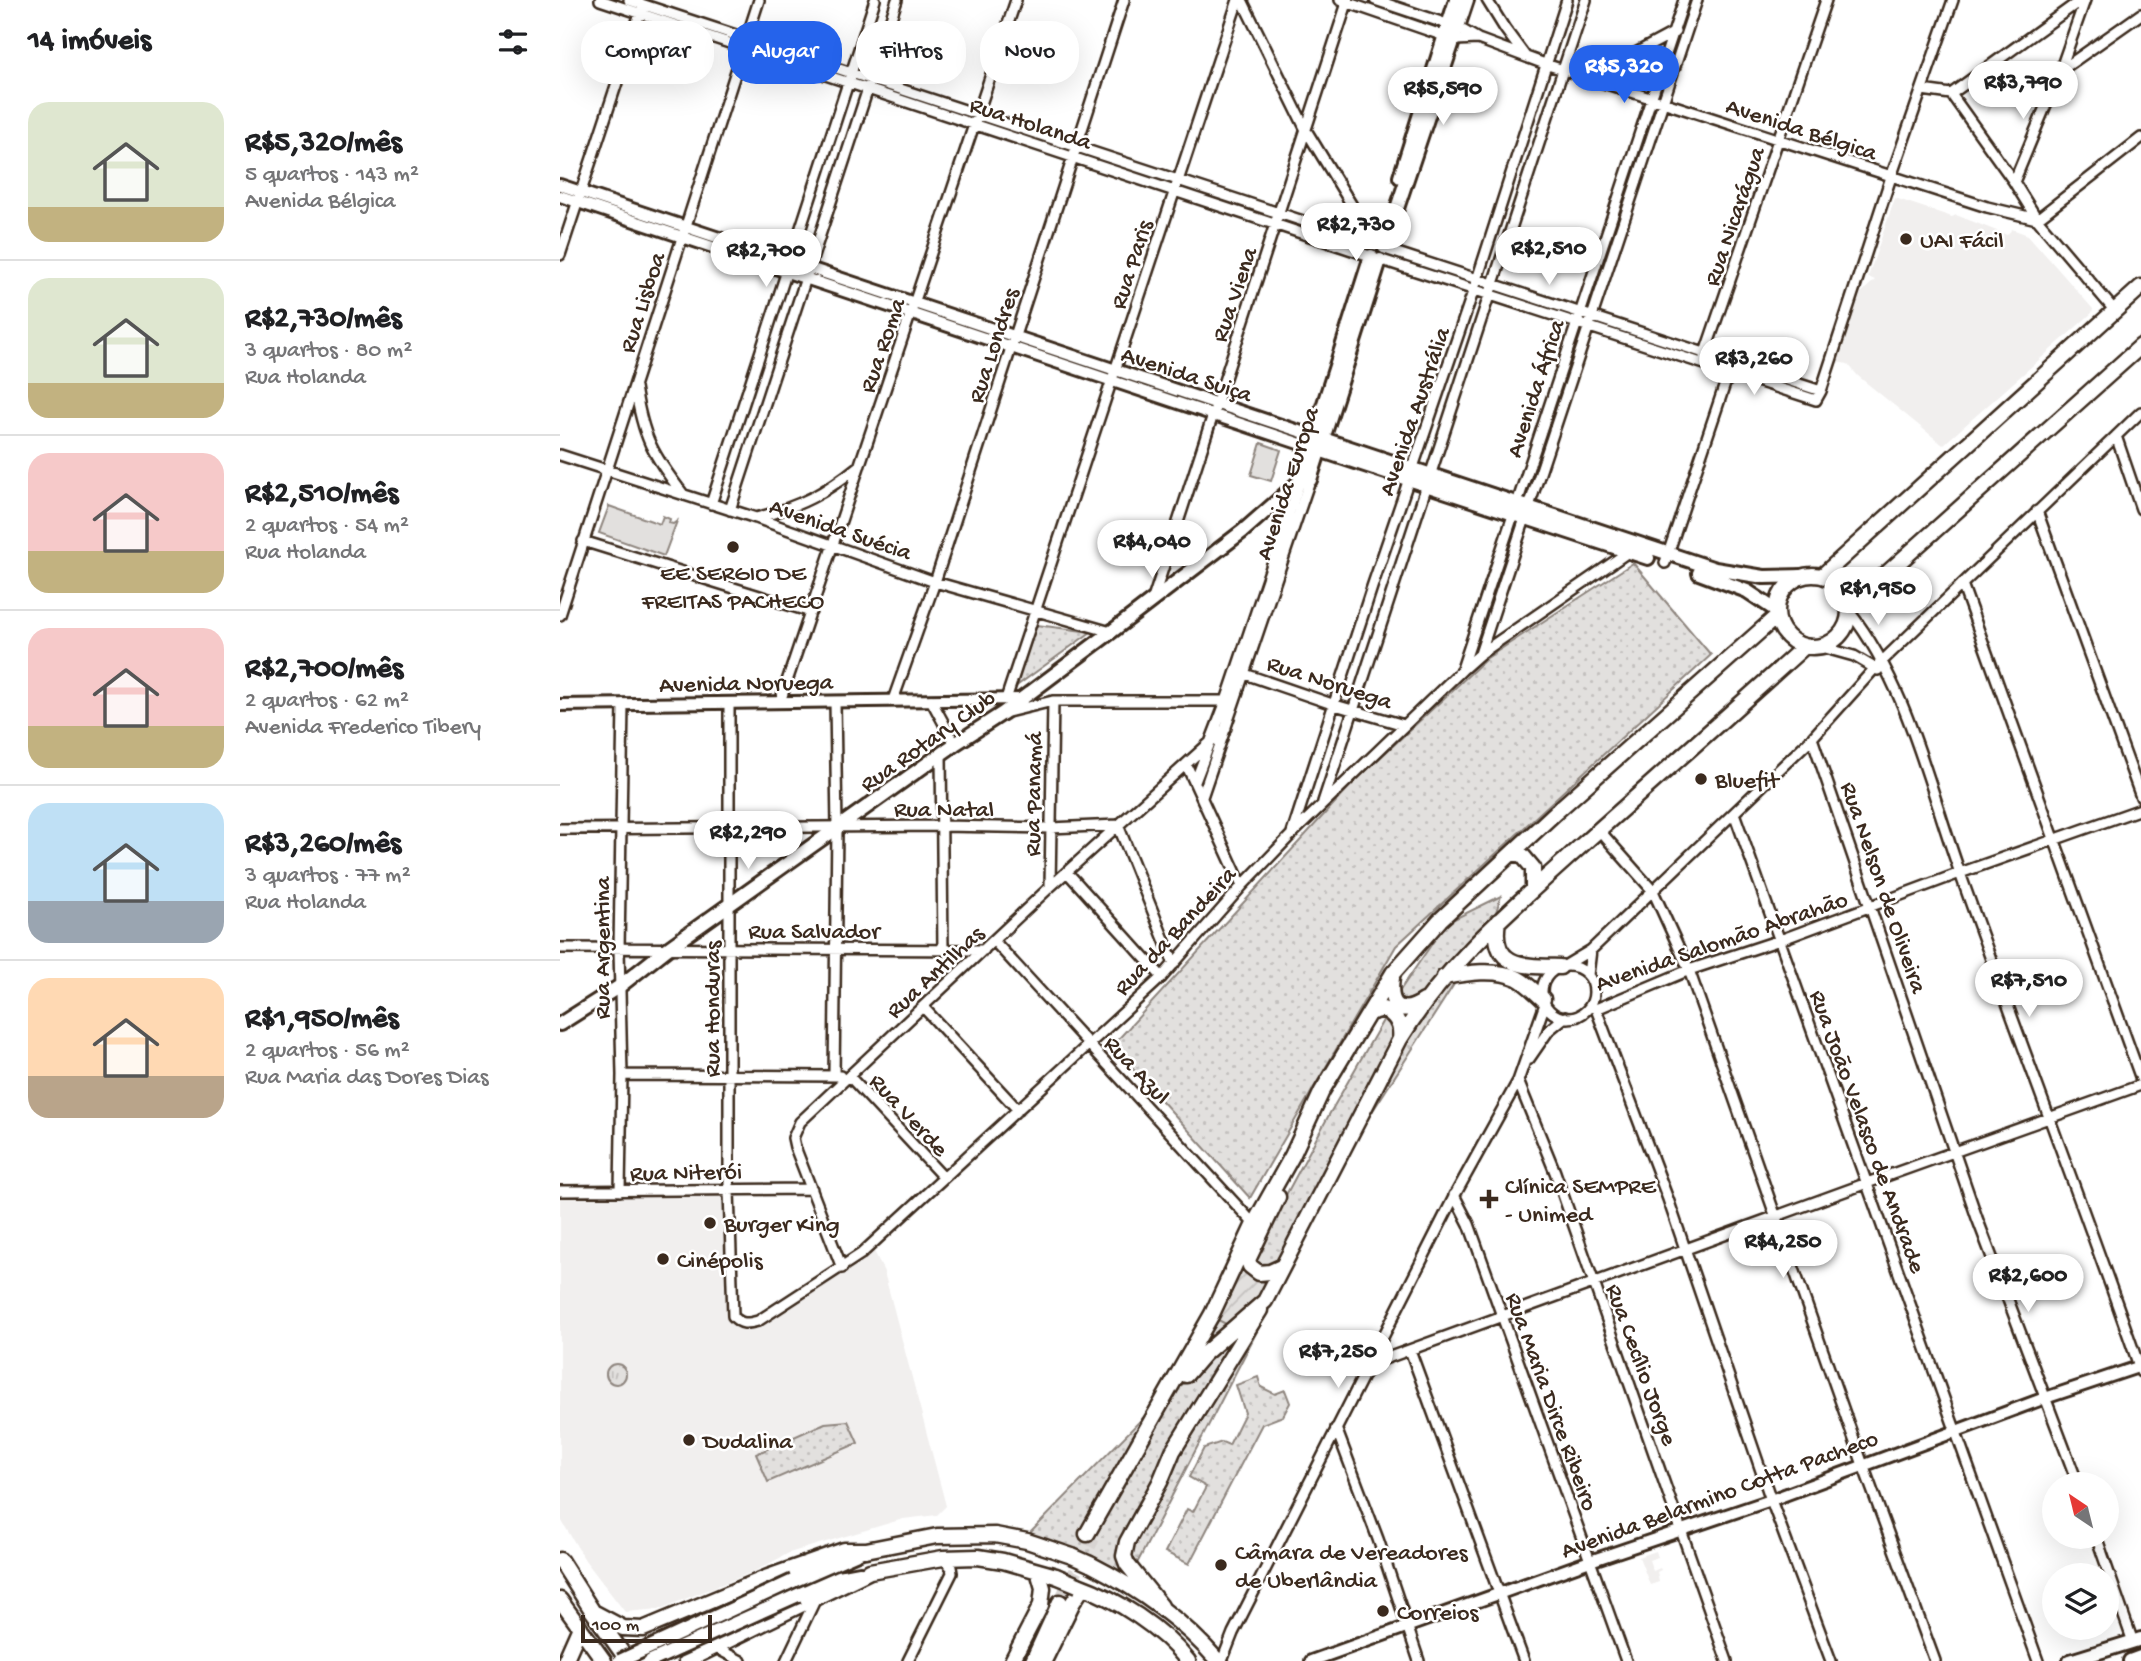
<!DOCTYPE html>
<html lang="pt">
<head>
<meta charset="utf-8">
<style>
	:root { --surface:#fff; --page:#f2f2f2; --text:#202124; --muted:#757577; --line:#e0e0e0; --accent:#2563eb }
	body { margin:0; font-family:"Gochi Hand",sans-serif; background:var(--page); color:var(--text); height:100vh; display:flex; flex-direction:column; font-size:26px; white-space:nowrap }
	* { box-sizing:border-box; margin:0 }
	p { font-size:23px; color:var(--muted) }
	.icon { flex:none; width:38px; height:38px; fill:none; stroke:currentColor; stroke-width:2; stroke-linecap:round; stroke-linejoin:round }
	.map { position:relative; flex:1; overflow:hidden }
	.panel { display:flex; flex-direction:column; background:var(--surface); width:560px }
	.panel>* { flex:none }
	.guide { position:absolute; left:21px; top:21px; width:665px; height:63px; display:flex; gap:14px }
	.needle { width:46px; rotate:325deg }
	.buttons { position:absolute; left:1482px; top:1472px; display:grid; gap:14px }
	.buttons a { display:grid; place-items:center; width:77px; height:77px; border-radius:50%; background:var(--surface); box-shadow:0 7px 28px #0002; font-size:35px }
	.scale { position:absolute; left:21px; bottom:18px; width:131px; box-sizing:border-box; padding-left:7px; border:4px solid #3b2a1e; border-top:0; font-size:19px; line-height:24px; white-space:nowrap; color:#3b2a1e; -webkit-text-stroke:5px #fff; paint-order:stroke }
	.price { position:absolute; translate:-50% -60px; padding:0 16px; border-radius:24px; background:#fff; color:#222; font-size:23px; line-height:46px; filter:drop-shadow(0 2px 4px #0008) }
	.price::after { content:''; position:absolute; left:50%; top:42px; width:21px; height:16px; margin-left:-10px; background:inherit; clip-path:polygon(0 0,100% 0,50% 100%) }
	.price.active { background:var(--accent); color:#fff }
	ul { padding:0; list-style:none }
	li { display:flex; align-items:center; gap:21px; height:175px; padding:0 28px }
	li+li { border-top:2px solid var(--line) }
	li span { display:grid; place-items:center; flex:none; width:196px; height:140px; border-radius:21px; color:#555 }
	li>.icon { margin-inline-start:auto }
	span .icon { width:84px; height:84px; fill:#fffc; stroke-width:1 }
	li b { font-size:30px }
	h2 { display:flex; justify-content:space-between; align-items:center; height:84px; padding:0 28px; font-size:30px }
	.tag { padding:0 24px; border-radius:28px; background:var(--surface); box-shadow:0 7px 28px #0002; font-size:24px; line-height:63px }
	.tag.active { background:var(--accent); color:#fff }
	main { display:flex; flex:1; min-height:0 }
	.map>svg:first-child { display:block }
	.built { fill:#f1efee }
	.grass { fill:url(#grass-tufts); stroke:#8e857e; stroke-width:2 }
	.park { fill:url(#park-dots); stroke:#8e857e; stroke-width:2 }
	.garden { fill:url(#garden-furrows); stroke:#8e857e; stroke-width:2 }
	.pitch { fill:#e2e0de; stroke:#8e857e; stroke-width:2 }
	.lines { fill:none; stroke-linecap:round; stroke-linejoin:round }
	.primary-tunnel { stroke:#d8d4d2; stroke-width:14; stroke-dasharray:14 7; stroke-linecap:butt }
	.minor-casing { stroke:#3b2a1e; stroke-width:14 }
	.tertiary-casing { stroke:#3b2a1e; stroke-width:16 }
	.secondary-casing { stroke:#3b2a1e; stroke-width:18 }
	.primary-casing { stroke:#3b2a1e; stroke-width:19 }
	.minor { stroke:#fff; stroke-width:9 }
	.tertiary { stroke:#fff; stroke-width:10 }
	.secondary { stroke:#fff; stroke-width:12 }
	.primary { stroke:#fff; stroke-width:14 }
	.secondary-bridge-casing { stroke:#3b2a1e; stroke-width:18; stroke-linecap:butt }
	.primary-bridge-casing { stroke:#3b2a1e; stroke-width:19; stroke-linecap:butt }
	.secondary-bridge { stroke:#fff; stroke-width:12 }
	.primary-bridge { stroke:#fff; stroke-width:14 }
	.poi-dot { fill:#3b2a1e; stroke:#fff; stroke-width:2.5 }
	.labels { text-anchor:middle; stroke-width:5; stroke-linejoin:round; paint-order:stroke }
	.street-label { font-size:24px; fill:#3b2a1e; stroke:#fff }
	.poi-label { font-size:24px; fill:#3b2a1e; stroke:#fff; text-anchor:start }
</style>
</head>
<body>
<main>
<section class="panel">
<h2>14 imóveis<svg class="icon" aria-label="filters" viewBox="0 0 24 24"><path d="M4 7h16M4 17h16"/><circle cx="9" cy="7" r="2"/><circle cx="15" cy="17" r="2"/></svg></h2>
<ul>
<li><span style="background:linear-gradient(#dfe7d0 75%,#c2b280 0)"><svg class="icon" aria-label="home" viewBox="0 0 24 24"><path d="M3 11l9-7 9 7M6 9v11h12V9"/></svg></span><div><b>R$5,320/mês</b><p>5 quartos · 143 m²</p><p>Avenida Bélgica</p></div></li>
<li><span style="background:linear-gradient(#dfe7d0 75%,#c2b280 0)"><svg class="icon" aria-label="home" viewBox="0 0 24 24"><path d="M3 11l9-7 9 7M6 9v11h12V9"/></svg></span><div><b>R$2,730/mês</b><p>3 quartos · 80 m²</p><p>Rua Holanda</p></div></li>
<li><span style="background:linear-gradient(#f6c9c9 70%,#c2b280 0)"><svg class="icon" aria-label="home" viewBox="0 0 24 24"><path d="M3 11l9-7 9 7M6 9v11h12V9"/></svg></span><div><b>R$2,510/mês</b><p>2 quartos · 54 m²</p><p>Rua Holanda</p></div></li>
<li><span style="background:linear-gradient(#f6c9c9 70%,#c2b280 0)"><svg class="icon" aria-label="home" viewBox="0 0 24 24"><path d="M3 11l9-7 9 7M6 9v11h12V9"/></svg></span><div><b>R$2,700/mês</b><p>2 quartos · 62 m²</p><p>Avenida Frederico Tibery</p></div></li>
<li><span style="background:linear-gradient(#bfe0f5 70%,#9aa5b1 0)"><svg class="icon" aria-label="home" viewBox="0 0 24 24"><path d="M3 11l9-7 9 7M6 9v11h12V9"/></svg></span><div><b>R$3,260/mês</b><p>3 quartos · 77 m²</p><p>Rua Holanda</p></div></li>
<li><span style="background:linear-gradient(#ffd9b3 70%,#b9a48a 0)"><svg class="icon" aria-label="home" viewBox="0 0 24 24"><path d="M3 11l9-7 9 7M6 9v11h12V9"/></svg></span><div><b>R$1,950/mês</b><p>2 quartos · 56 m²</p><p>Rua Maria das Dores Dias</p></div></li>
</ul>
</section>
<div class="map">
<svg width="1581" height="1661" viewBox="0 0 1581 1661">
	<defs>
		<pattern id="grass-tufts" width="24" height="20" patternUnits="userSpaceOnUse" patternTransform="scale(1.75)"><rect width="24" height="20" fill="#e2e0de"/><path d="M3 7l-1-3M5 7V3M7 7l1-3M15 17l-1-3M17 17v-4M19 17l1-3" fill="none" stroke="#c3c0be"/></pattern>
		<pattern id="park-dots" width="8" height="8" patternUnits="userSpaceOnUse" patternTransform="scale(1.75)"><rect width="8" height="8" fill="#e2e0de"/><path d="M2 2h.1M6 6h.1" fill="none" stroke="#c3c0be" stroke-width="1.8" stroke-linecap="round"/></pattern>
		<pattern id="garden-furrows" width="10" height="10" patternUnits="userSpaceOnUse" patternTransform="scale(1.75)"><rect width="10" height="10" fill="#e2e0de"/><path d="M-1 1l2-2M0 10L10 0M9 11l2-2" fill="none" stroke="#c3c0be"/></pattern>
	</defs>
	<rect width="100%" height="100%" fill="#fff"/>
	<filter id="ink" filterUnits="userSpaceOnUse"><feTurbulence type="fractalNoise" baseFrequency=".0143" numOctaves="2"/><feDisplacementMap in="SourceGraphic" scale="14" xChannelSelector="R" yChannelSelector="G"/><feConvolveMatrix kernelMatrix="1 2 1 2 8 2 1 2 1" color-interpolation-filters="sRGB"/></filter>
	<g filter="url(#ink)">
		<path class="built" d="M 1335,198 L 1392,217 L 1396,215 L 1447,235 L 1452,229 L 1468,235 L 1533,309 L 1532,313 L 1383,445 L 1298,376 L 1288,364 L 1276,362 L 1301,293 L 1315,280 L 1308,277 Z
			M 169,1194 L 173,1316 L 186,1324 L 309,1246 L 315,1253 L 324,1272 L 386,1506 L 377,1515 L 343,1519 L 229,1553 L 195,1571 L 100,1609 L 65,1612 L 25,1560 L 0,1518 L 0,1197 Z
			M 1096,1551 L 1098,1557 L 1089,1560 L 1093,1571 L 1100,1568 L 1101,1570 L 1097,1572 L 1099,1582 L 1090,1585 L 1079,1557 Z"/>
		<path class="grass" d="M46 1374a10 10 0 1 1 20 0a10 10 0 1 1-20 0Z"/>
		<path class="park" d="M 1073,563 L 1151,655 L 836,946 L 690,1198 L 552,1046 L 793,783 L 927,658 Z
			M 477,625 L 531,632 L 455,687 Z
			M 941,896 L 932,925 L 803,1126 L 568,1581 L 469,1534 L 625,1375 L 661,1316 L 770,1113 L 841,989 L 886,923 Z
			M 698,1377 L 701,1387 L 715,1394 L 725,1390 L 730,1403 L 723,1416 L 702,1424 L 629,1564 L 605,1552 L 627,1509 L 633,1512 L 646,1487 L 629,1477 L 644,1448 L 662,1442 L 669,1445 L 685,1413 L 676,1385 Z
			M 288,1421 L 298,1443 L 208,1482 L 196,1454 L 265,1423 Z"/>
		<path class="garden" d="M 687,1257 L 716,1273 L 676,1329 L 654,1318 Z"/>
		<path class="pitch" d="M 701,443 L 721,450 L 711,481 L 691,475 Z
			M 49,506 L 100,524 L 103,516 L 110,519 L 109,523 L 113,524 L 117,521 L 104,556 L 39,533 Z"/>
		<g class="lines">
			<path class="primary-tunnel" d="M 500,1602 L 533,1538"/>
			<g class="minor-casing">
				<path id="minor" d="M 40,0 L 810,256
					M 69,0 L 816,245
					M 682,0 L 746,130 L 816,245
					M 780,0 L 896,40 L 918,39
					M 815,0 L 899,28 L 918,39 L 985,64 L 1427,207 L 1477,219
					M 927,0 L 945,29 L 965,56
					M 1500,71 L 1581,14
					M 1021,74 L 1057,63 L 1115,32
					M 1362,90 L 1391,94 L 1454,182 L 1477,219 L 1555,311
					M 1391,94 L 1521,0
					M 1454,182 L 1500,71 L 1525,0
					M 1477,219 L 1581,138
					M 825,249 L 1261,391
					M 0,255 L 82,7
					M 822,260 L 1256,400 L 1261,391 L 1331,177 L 1393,0
					M 1144,356 L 1266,0
					M 75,387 C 83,437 92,454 123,494
					M 1556,436 L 1581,509
					M 0,455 L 196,518 L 375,582 L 551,632
					M 151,504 L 315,0
					M 170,510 L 337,0
					M 1477,511 L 1581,797
					M 196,518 C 241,506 264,494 300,465
					M 23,541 L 251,612
					M 1105,563 L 1170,369
					M 1402,584 L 1581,1079
					M 593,599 L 788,0
					M 1289,611 C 1348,686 1368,784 1400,873 C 1459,1040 1523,1204 1581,1372
					M 0,615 L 199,0
					M 1258,646 L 1294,656 L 1318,670
					M 920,654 L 1137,0
					M 902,669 L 1124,0
					M 679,672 L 775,705 L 844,725
					M 446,699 L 678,0
					M 333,700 L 375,582 L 564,0
					M 371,700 L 395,744
					M 220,702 L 456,0
					M 169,703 L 169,1190 L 173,1316 C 181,1325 187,1324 198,1321 L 301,1254 L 602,977 L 682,886 L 732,834 L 902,670 L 920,654 L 1071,550
					M 448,712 L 493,701 L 671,701
					M 1252,738 L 1417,1218 L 1518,1484
					M 381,754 L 383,950
					M 626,764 L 682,886
					M 635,782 L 666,701 L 739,484
					M 642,797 L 750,480
					M 763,802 L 1026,0
					M 1174,813 L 1478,1661
					M 0,829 L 382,826 L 490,828 L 558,825 L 614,964
					M 1039,830 L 1093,891 L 1129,970 L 1303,1465 L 1375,1661
					M 732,833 L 812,587 L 914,289 L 1007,0
					M 507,872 L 602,977
					M 490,887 L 493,701
					M 434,941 L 694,1224
					M 0,948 L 424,950
					M 1006,965 L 1031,950 L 1252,738 L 1315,668 L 1581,412
					M982 992a26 26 0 1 1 52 0a26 26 0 1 1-52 0Z
					M 1028,975 L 1031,950
					M 1031,1004 L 1036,1009 L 1129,970 L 1220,940 L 1400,873 L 1581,809
					M 364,1008 L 458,1110
					M 1036,1009 L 1108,1199 L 1211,1500 L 1271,1661
					M 969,1059 L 989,1030 L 1005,1017
					M 62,1075 L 280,1076
					M 274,1076 L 277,828 L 275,702
					M 289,1076 L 383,1177
					M 958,1081 L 995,1172 L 1167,1661
					M 0,1191 L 252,1189
					M 60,1191 L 62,1075 L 59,949 L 63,704
					M 894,1195 L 909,1224 L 1066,1661
					M 282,1268 L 235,1147 L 233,1138 L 240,1122 L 490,887 L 666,728
					M 850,1350 L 964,1661
					M 808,1365 L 1307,1183 L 1581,1085
					M 776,1428 L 818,1539 L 859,1661
					M 1536,1536 L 1573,1642
					M 154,1647 L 181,1661
					M 226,1661 L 257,1596
					M 348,1661 L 392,1573 L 391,1567 L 383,1558
					M 662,1661 L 673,1633 L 896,1193 L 958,1081 L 985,1004"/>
			</g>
			<g class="tertiary-casing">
				<path id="tertiary" d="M 0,185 L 754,436
					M 0,196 L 750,447
					M 0,705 L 462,699
					M 751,1661 L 1030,1561 L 1211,1500 L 1485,1398 L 1581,1366"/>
			</g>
			<g class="secondary-casing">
				<path id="secondary" d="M 840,177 L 896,0
					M 824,247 L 907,0
					M 754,436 L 1155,569 L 1204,577 L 1245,576
					M 750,447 L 1088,558
					M 739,482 L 811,256
					M 1139,573 L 1187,591 L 1217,611
					M 0,1024 L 60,986 L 107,949 L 395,744 L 443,713 L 551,632 L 683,531 L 739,482 L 750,480 L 820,260
					M 233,1581 L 302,1551
					M 238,1595 L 279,1577 L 300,1573
					M 1510,1661 L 1581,1639
					M 1570,1661 L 1581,1657"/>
			</g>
			<g class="primary-casing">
				<path id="primary" d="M1217 611a36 36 0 1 1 72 0a36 36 0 1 1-72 0Z
					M 1262,576 L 1581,287
					M 1288,608 L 1581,346
					M 953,853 L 962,855 L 973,868 L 973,889
					M 938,921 C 930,968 964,966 1000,967
					M 884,977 C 906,973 936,968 957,978 C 967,983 975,992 983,999
					M 832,978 C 828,1006 840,1017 864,1001
					M 809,1013 L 823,1009 C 836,1015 842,1025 840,1039
					M 718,1197 L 688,1260 L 690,1266 L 699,1273 L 710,1272 L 721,1267
					M 626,1375 L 644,1354 L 705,1301 L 840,1039 C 887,962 956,905 1022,845 C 1096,779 1171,713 1245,646
					M 527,1534 L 652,1314 L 694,1224 L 732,1156 L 762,1091 L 833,973 L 880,920 L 996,812 L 1217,616
					M 0,1560 L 33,1612 L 68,1661
					M 530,1564 C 579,1589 622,1619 658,1661
					M 518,1585 C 557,1599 602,1628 628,1661
					M 0,1600 L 44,1661
					M 601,1606 L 567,1564 L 564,1556 L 567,1542 L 600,1482 L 613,1451 L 700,1310
					M 33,1612 L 63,1628 L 83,1629 L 208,1577 L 284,1550 L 306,1550 L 377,1536 L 435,1535 L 467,1541 L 512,1556
					M 5,1661 L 20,1627
					M 126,1661 L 310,1571 L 383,1558 L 418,1557 L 443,1561 L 496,1576
					M 452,1661 L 481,1605 L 483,1588 L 478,1571
					M 473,1661 L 500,1602
					M 484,1661 L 513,1602 L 523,1587"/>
			</g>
			<use href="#minor" class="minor"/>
			<use href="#tertiary" class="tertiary"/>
			<use href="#secondary" class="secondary"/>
			<use href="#primary" class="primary"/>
			<g class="secondary-bridge-casing">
				<path id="secondary-bridge" d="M 60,1661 L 233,1581
					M 91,1661 L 238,1595"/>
			</g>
			<g class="primary-bridge-casing">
				<path id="primary-bridge" d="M 512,1556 L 530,1564
					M 496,1576 L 518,1585"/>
			</g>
			<use href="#secondary-bridge" class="secondary-bridge"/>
			<use href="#primary-bridge" class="primary-bridge"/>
		</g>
	</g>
	<g class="poi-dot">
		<circle cx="1346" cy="239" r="7"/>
		<circle cx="173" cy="547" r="7"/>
		<circle cx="1141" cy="779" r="7"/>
		<path d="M925.5 1188.5h7v7h7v7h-7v7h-7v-7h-7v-7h7z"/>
		<circle cx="150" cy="1223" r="7"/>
		<circle cx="103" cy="1259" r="7"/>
		<circle cx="129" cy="1440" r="7"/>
		<circle cx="661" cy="1565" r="7"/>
		<circle cx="823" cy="1611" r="7"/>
	</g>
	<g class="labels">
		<g class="street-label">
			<text transform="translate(471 122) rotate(18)" y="8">Rua Holanda</text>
			<text transform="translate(1242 128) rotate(18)" y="8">Avenida Bélgica</text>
			<text transform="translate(1173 216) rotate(-71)" y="8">Rua Nicarágua</text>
			<text transform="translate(570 264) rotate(-72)" y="8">Rua Paris</text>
			<text transform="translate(673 294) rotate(-71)" y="8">Rua Viena</text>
			<text transform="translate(81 302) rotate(-72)" y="8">Rua Lisboa</text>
			<text transform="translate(321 345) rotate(-71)" y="8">Rua Roma</text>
			<text transform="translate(432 345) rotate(-72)" y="8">Rua Londres</text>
			<text transform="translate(627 373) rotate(18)" y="8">Avenida Suiça</text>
			<text transform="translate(974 388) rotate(-72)" y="8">Avenida África</text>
			<text transform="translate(853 411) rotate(-71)" y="8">Avenida Austrália</text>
			<text transform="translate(726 483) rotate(-72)" y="8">Avenida Europa</text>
			<text transform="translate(281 528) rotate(19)" y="8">Avenida Suécia</text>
			<text transform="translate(770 681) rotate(18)" y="8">Rua Noruega</text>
			<text transform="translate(186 682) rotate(-1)" y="8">Avenida Noruega</text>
			<text transform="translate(367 740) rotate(-35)" y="8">Rua Rotary Club</text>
			<text transform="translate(472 794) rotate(-89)" y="8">Rua Panamá</text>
			<text x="384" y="816">Rua Natal</text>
			<text transform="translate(1325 887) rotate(71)" y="8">Rua Nelson de Oliveira</text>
			<text x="254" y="938">Rua Salvador</text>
			<text transform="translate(614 930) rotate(-47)" y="8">Rua da Bandeira</text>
			<text transform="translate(1161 940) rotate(-19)" y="8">Avenida Salomão Abrahão</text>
			<text transform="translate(41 948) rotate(-90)" y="8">Rua Argentina</text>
			<text transform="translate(374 971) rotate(-43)" y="8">Rua Antilhas</text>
			<text transform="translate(151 1009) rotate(-90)" y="8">Rua Honduras</text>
			<text transform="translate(578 1069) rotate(47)" y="8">Rua Azul</text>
			<text transform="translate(350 1114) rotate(47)" y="8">Rua Verde</text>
			<text transform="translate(1309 1131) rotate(70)" y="8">Rua João Velasco de Andrade</text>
			<text transform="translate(126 1171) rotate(-1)" y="8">Rua Niterói</text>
			<text transform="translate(1083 1364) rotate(70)" y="8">Rua Cecílio Jorge</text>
			<text transform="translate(993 1401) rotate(70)" y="8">Rua Maria Dirce Ribeiro</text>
			<text transform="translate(1159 1493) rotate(-20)" y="8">Avenida Belarmino Cotta Pacheco</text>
		</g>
		<g class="poi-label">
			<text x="1360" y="247">UAI Fácil</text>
			<text x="173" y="580" text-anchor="middle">EE SERGIO DE<tspan x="173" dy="28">FREITAS PACHECO</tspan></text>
			<text x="1155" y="787">Bluefit</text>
			<text x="945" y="1193">Clínica SEMPRE<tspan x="945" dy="28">- Unimed</tspan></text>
			<text x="164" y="1231">Burger King</text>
			<text x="117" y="1267">Cinépolis</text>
			<text x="143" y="1448">Dudalina</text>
			<text x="675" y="1559">Câmara de Vereadores<tspan x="675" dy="28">de Uberlândia</tspan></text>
			<text x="837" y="1619">Correios</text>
		</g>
	</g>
</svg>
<div class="buttons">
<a><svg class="needle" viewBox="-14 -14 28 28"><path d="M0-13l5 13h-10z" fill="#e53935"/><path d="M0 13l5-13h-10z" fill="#757577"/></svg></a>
<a><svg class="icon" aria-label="layers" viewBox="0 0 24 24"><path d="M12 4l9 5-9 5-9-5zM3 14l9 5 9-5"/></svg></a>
</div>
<div class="scale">100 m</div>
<b class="price active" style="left:1064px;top:105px">R$5,320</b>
<b class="price" style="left:1463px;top:121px">R$3,790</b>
<b class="price" style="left:883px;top:127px">R$5,590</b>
<b class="price" style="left:796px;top:263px">R$2,730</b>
<b class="price" style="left:989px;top:287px">R$2,510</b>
<b class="price" style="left:206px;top:289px">R$2,700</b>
<b class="price" style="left:1194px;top:397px">R$3,260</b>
<b class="price" style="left:592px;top:580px">R$4,040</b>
<b class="price" style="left:1318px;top:627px">R$1,950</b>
<b class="price" style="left:188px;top:871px">R$2,290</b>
<b class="price" style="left:1469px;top:1019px">R$7,510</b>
<b class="price" style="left:1223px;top:1280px">R$4,250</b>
<b class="price" style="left:1468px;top:1314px">R$2,600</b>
<b class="price" style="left:778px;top:1390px">R$7,250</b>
<div class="guide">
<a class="tag">Comprar</a>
<a class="tag active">Alugar</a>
<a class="tag">Filtros</a>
<a class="tag">Novo</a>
</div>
</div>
</main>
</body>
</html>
